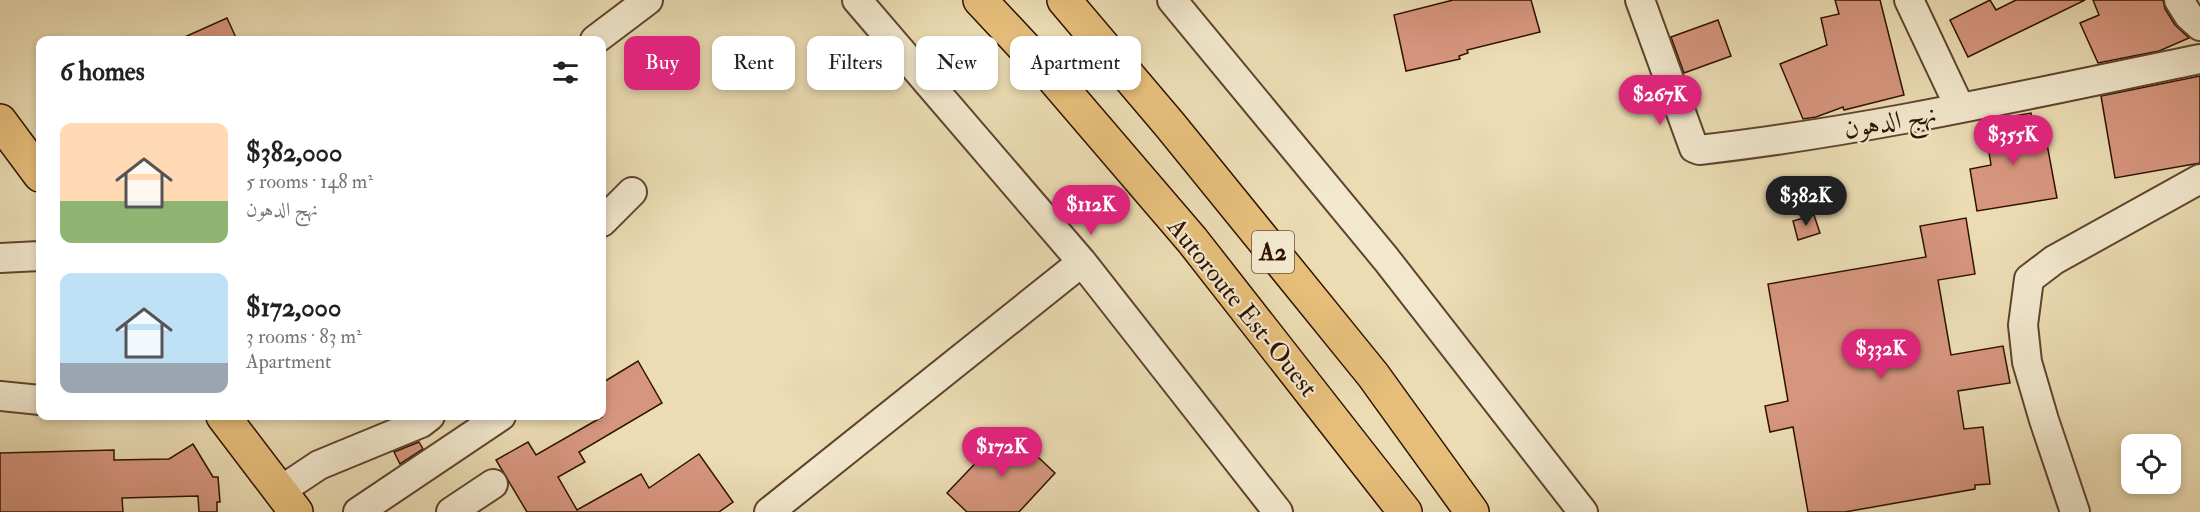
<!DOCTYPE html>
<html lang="en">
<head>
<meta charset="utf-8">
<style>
	:root { --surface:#fff; --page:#f2f2f2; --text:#222; --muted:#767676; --accent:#db2777 }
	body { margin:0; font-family:"IM FELL Double Pica",Amiri,serif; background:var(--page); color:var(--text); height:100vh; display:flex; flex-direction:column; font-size:22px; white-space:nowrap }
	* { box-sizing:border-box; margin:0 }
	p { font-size:20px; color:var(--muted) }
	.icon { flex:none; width:33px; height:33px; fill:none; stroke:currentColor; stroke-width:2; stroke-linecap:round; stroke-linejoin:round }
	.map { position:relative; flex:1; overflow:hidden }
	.drawer { position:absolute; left:36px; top:36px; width:570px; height:384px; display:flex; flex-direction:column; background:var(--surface); border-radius:12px; box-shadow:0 3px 9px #0003 }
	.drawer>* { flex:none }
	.top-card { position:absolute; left:624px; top:36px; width:570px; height:54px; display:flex; gap:12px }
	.buttons { position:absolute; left:2121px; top:434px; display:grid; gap:12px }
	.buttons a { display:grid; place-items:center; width:60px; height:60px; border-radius:12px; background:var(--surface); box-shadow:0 3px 9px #0003; font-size:30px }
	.price { position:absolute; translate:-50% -51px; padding:0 14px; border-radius:21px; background:var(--accent); color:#fff; font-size:20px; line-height:39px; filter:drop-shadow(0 2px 3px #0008) }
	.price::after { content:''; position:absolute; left:50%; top:36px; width:18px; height:14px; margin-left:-9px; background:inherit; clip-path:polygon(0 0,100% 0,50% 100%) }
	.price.current { background:#222; color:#fff }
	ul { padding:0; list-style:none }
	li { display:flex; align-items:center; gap:18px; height:150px; padding:0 24px }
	li span { display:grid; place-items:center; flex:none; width:168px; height:120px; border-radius:12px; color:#555 }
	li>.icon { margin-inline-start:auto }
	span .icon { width:72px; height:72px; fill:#fffc; stroke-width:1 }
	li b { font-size:26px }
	h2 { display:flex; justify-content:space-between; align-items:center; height:72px; padding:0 24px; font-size:26px }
	.tag { padding:0 21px; border-radius:12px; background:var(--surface); box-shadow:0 3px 9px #0003; font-size:21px; line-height:54px }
	.tag.current { background:var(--accent); color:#fff }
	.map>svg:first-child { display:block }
	.building { fill:#d6967e; stroke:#2f1202; stroke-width:1.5 }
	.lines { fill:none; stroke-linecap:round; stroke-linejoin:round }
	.minor-casing { stroke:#5e442e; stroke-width:32 }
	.major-casing { stroke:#2f1202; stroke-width:36 }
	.highway-casing { stroke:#2f1202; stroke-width:36 }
	.minor { stroke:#f2e8ce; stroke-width:28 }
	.major { stroke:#e6be7a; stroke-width:33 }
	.highway { stroke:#e6be7a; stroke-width:33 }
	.labels { text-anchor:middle; stroke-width:4.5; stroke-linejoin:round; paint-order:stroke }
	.shield { fill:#f2e8ce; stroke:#6a523f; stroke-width:1.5 }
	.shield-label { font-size:24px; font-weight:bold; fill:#2f1202 }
	.street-label { font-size:26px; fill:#2f1202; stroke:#f2e8ce }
</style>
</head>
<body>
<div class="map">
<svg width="2200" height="512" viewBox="0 0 2200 512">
	<rect width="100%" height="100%" fill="#ebdcb3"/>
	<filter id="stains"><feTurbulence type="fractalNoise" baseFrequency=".00333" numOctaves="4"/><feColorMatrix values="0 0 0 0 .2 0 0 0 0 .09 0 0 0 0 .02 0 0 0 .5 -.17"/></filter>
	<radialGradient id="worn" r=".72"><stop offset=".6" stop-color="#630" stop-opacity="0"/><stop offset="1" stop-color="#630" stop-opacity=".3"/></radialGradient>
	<path class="building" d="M 1453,0 L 1531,0 L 1540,32 L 1467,50 L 1468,53 L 1459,56 L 1460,59 L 1406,71 L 1394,15 Z
		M 1835,0 L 1880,0 L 1904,95 L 1844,110 L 1843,107 L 1816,117 L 1803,119 L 1780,64 L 1827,45 L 1821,18 L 1839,14 Z
		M 1990,0 L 1996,10 L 2016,0 L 2085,0 L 1968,57 L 1950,20 Z
		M 2093,0 L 2163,0 L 2165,9 L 2175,25 L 2189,38 L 2159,51 L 2098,63 L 2080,23 L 2099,15 Z
		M 227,18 L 237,40 L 178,40 Z
		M 1718,20 L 1731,56 L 1684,73 L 1671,37 Z
		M 2200,76 L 2200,163 L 2115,178 L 2101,96 Z
		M 2031,113 L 2036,146 L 2047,144 L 2057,198 L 1977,211 L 1970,169 L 1991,165 L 1984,121 Z
		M 1814,215 L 1820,233 L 1798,240 L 1793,221 Z
		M 1966,218 L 1975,274 L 1938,280 L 1951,355 L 2003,346 L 2010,383 L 1958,391 L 1964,429 L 1983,427 L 1990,484 L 1975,485 L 1975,489 L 1845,512 L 1808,512 L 1793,427 L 1770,432 L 1765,406 L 1788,401 L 1768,284 L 1926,257 L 1920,226 Z
		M 638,361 L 662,403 L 579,452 L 585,462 L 558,477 L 577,510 L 641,474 L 649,488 L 699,454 L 733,502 L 719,512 L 527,512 L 496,460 L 528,442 L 536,455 L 602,417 L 602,383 Z
		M 1008,429 L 1055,473 L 1019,512 L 967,512 L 947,493 Z
		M 419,442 L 423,449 L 400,464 L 394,452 Z
		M 193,444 L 213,477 L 218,477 L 220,502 L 217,502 L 217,512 L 199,512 L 198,496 L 122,498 L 123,512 L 0,512 L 0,453 L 114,450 L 114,460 L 169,459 Z"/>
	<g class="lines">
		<g class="minor-casing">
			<path id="minor" d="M 857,0 L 1082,262 L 1278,512
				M 1172,0 L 1386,259 L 1583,512
				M 1640,0 L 1694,148 L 1699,150 C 1868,131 2034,93 2200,59
				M 1909,0 L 1960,108
				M 2179,0 L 2189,16 L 2200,26
				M 595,40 L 648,0
				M 602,222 L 632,192
				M 0,258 L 40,256
				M 0,396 L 40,400
				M 280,491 L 319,465 L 421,423 L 430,416
				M 358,512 L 501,416
				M 451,512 L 493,484
				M 769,512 L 1082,262
				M 2075,512 L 2044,420 L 2027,362 L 2023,325 L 2029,279 L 2054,260 L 2200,179"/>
		</g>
		<g class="major-casing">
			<path id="major" d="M 0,121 L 40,175
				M 223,416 L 296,512"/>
		</g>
		<g class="highway-casing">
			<path id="highway" d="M 980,0 L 1054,79 L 1192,240 L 1405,512
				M 1064,0 L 1170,125 L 1373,375 L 1472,512"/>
		</g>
		<use href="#minor" class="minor"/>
		<use href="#major" class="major"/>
		<use href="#highway" class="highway"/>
	</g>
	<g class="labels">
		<rect class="shield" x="1252" y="231" width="42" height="42" rx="4.5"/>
		<g class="shield-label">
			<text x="1273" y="260">A2</text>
		</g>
		<g class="street-label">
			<text transform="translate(1890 121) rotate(-10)" y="9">نهج الدهون</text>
			<text transform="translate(1243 307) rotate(51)" y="9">Autoroute Est-Ouest</text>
		</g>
	</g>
	<rect width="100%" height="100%" filter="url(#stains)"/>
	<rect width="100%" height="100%" fill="url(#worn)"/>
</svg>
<div class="buttons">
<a><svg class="icon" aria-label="locate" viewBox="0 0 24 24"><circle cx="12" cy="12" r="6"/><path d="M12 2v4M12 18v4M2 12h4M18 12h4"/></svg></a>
</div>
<b class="price" style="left:1660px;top:126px">$267K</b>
<b class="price" style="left:2013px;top:166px">$355K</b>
<b class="price current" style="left:1806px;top:227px">$382K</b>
<b class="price" style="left:1091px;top:236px">$112K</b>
<b class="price" style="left:1881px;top:380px">$332K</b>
<b class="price" style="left:1002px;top:478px">$172K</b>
<div class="top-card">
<a class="tag current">Buy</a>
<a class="tag">Rent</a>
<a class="tag">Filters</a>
<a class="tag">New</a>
<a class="tag">Apartment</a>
</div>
<section class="drawer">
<h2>6 homes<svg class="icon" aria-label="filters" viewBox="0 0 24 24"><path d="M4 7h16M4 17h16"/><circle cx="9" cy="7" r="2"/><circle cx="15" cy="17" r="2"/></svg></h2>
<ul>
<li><span style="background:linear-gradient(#ffd9b3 65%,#8fb573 0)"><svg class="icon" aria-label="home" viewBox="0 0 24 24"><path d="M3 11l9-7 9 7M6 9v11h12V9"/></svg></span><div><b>$382,000</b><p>5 rooms · 148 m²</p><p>نهج الدهون</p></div></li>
<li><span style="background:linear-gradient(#bfe0f5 75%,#9aa5b1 0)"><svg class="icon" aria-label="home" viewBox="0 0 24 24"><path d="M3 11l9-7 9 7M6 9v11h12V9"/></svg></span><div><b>$172,000</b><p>3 rooms · 83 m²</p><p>Apartment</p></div></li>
</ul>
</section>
</div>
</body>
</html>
